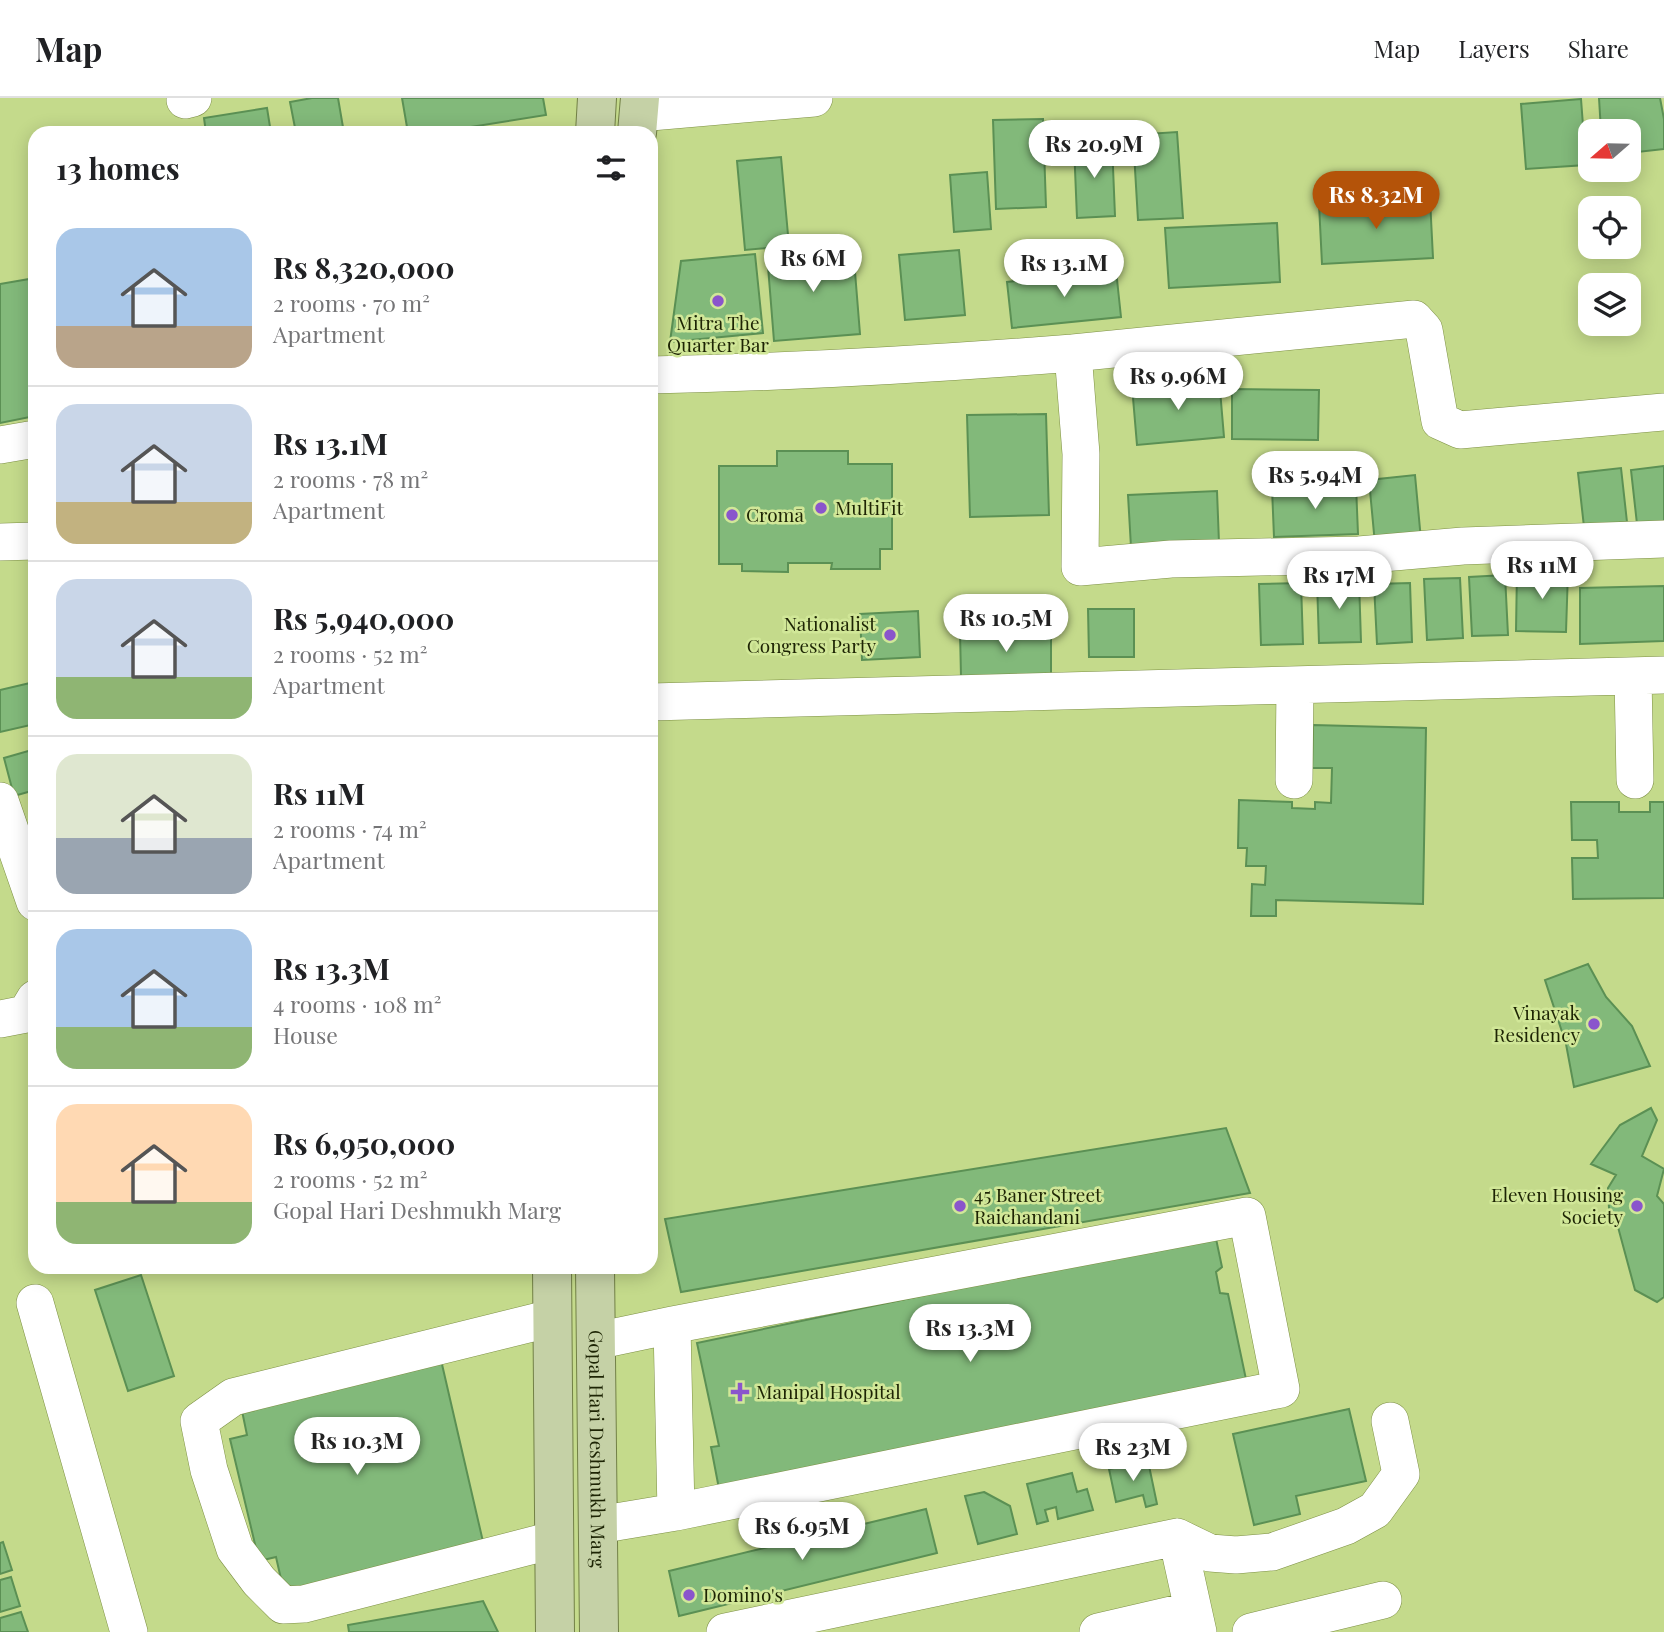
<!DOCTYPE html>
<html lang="en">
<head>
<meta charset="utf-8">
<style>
	:root { --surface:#fff; --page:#f2f2f2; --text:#202124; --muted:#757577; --line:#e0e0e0; --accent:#b45309 }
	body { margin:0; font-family:"Playfair Display",serif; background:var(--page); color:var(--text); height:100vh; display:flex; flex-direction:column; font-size:26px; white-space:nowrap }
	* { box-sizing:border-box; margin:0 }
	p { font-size:23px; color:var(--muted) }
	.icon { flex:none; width:38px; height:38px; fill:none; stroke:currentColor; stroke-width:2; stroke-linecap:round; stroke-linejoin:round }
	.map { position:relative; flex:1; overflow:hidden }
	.sheet { position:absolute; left:28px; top:28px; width:630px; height:1148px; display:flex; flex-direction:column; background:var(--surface); border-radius:21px; box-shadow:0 4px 18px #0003 }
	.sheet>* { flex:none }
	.needle { width:46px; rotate:250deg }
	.controls { position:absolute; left:1578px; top:21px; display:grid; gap:14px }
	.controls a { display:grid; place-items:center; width:63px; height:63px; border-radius:14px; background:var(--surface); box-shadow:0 4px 18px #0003; font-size:35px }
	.price { position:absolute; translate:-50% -60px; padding:0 16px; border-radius:24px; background:#fff; color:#222; font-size:23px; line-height:46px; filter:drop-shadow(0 2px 4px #0008) }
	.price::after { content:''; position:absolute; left:50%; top:42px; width:21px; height:16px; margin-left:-10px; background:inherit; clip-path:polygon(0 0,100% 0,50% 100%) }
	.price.selected { background:var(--accent); color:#fff }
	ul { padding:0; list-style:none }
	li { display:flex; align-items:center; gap:21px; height:175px; padding:0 28px }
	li+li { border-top:2px solid var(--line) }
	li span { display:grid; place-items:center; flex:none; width:196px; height:140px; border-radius:21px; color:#555 }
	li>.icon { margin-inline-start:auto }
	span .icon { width:84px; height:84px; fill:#fffc; stroke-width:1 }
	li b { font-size:30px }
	h2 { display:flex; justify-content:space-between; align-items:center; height:84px; padding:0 28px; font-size:30px }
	header { display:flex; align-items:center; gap:42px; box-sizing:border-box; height:98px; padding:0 35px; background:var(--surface); border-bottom:2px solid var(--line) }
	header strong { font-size:33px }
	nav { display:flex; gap:38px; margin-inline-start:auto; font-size:24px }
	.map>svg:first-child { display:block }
	.building { fill:#82b97a; stroke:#5b9054; stroke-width:2 }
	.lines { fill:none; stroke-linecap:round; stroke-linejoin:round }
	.minor-casing { stroke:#7d9044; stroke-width:38 }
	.major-casing { stroke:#728046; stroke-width:40 }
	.minor { stroke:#fff; stroke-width:37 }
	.major { stroke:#c5d1a6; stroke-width:38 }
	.poi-dot { fill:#8a55cc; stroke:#d1e798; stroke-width:2.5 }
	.labels { text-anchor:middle; stroke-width:5; stroke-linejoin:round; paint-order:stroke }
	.poi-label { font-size:19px; fill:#1d2404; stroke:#d1e798; text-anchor:start }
	.street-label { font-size:19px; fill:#1d2404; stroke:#d1e798 }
</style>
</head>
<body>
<header>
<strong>Map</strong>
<nav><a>Map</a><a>Layers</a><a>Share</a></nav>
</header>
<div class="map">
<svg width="1664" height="1534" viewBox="0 0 1664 1534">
	<rect width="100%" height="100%" fill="#c4da8b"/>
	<path class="building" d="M 312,0 L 338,0 L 344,35 L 296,35 L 290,4 Z
		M 402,0 L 543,0 L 546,17 L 433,35 L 408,35 Z
		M 1599,0 L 1660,0 L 1664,21 L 1664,51 L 1629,55 L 1629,33 L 1601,33 Z
		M 1581,1 L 1586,67 L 1526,71 L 1521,6 Z
		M 267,10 L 271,35 L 206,35 L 204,20 Z
		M 1043,21 L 1046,109 L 996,111 L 993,22 Z
		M 1177,34 L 1183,120 L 1138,122 L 1133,37 Z
		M 1112,45 L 1115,118 L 1077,120 L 1074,47 Z
		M 781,59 L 789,148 L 745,152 L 737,63 Z
		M 987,74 L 991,131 L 954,134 L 950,77 Z
		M 1430,101 L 1433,160 L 1322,166 L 1319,106 Z
		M 1277,125 L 1280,184 L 1169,190 L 1165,130 Z
		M 853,149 L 860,236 L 774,243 L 767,156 Z
		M 959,152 L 965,217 L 905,222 L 899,157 Z
		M 755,156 L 763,235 L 670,244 L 681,163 Z
		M 1116,172 L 1121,219 L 1012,230 L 1007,184 Z
		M 35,180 L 35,318 L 0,325 L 0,186 Z
		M 1219,280 L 1224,339 L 1137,347 L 1132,288 Z
		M 1232,291 L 1319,292 L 1318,342 L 1232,341 Z
		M 1046,316 L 1049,417 L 970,419 L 967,317 Z
		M 777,353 L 848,353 L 848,366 L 892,366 L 892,451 L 880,451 L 880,471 L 831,471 L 832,465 L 788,465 L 788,474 L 742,473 L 742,466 L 719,466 L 719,368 L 777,368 Z
		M 1664,368 L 1664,423 L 1637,426 L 1631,372 Z
		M 1621,370 L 1627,424 L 1584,429 L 1578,375 Z
		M 1415,377 L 1421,442 L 1375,446 L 1369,382 Z
		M 1356,387 L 1358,436 L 1274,439 L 1272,390 Z
		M 1217,393 L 1219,445 L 1131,449 L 1128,397 Z
		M 1517,472 L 1568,473 L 1566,534 L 1516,533 Z
		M 1505,477 L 1508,537 L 1472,538 L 1469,479 Z
		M 1460,480 L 1463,540 L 1427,542 L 1424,481 Z
		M 1359,482 L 1361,544 L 1319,545 L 1317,483 Z
		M 1301,485 L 1303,546 L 1261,547 L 1259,486 Z
		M 1410,485 L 1412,544 L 1377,546 L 1374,486 Z
		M 1664,488 L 1664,543 L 1580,546 L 1580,490 Z
		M 1088,511 L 1134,511 L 1134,559 L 1089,559 Z
		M 918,513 L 920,559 L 862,562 L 860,516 Z
		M 960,534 L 1051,534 L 1051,578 L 961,578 Z
		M 30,585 L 35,610 L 35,626 L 0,634 L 0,592 Z
		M 1313,627 L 1426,630 L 1423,806 L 1276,802 L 1276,818 L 1251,818 L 1252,786 L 1265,787 L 1266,768 L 1246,768 L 1247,750 L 1238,750 L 1239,702 L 1292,704 L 1292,710 L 1315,711 L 1315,704 L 1331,705 L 1332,670 L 1312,670 Z
		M 35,651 L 35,692 L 14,698 L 4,660 Z
		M 1571,704 L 1619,704 L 1619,714 L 1650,714 L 1650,704 L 1664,704 L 1664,800 L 1573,801 L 1572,760 L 1598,760 L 1597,742 L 1572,742 Z
		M 1588,866 L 1606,899 L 1632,928 L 1650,968 L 1574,989 L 1566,946 L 1545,882 Z
		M 1651,1010 L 1657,1022 L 1642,1058 L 1664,1071 L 1657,1098 L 1664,1106 L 1664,1199 L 1657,1204 L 1635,1192 L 1618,1129 L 1609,1110 L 1608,1090 L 1616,1077 L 1591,1066 L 1620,1027 Z
		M 1226,1030 L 1250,1095 L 681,1194 L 665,1121 Z
		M 1215,1136 L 1222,1169 L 1216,1174 L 1220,1195 L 1228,1196 L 1247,1286 L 720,1396 L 711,1349 L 719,1348 L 697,1245 Z
		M 141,1177 L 174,1278 L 128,1293 L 95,1192 Z
		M 441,1262 L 484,1448 L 284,1494 L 276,1459 L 259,1463 L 230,1341 L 247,1337 L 241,1308 Z
		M 1349,1311 L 1366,1383 L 1296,1398 L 1300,1416 L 1254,1427 L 1233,1336 Z
		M 1148,1363 L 1157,1406 L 1146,1409 L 1143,1397 L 1116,1404 L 1109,1371 Z
		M 1072,1375 L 1077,1394 L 1087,1391 L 1093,1412 L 1058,1421 L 1056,1409 L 1045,1412 L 1048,1423 L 1037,1426 L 1027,1386 Z
		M 984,1394 L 1010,1408 L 1017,1436 L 978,1446 L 965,1398 Z
		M 926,1411 L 937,1455 L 679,1518 L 669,1473 Z
		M 3,1444 L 12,1472 L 0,1476 L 0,1445 Z
		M 11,1479 L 20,1508 L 0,1514 L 0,1482 Z
		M 483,1503 L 498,1534 L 349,1534 L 348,1527 Z
		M 21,1514 L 28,1534 L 0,1534 L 0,1520 Z"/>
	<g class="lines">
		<g class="minor-casing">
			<path id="minor" d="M 185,2 L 193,0
				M 639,15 L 814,0
				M 1073,255 L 1414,221 L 1424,232 L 1440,323 L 1460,332 L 1664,314
				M 651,277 C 792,274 933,266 1073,255 L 1081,356 L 1080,469 L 1171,461 L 1359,457 L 1463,448 L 1664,441
				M 0,347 L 35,341
				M 0,444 L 35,443
				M 1633,578 L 1635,682
				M 651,604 L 1664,577
				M 1294,682 L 1295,588
				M 0,703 L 35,804
				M 0,921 L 26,916 L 35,901
				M 35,1205 L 129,1534
				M 552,1220 L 233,1299 L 199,1323 L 209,1372 L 235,1451 L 259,1483 L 283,1507 L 304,1506 L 553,1442
				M 596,1243 L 672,1227 L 1247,1118 L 1281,1291 L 676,1414 L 672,1227
				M 598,1427 L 676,1414
				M 1177,1439 L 1198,1534
				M 725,1534 L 1177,1439 L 1210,1455 L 1236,1457 L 1272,1454 L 1346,1428 L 1375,1412 L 1401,1376 L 1390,1323
				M 1098,1534 L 1193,1512
				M 1251,1534 L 1383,1502"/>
		</g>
		<g class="major-casing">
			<g id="major">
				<path d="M 595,35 L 597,0"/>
				<path d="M 637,35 L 640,0"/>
				<path d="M 552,1169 L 555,1534"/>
				<path id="s1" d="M 595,1169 L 599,1534"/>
			</g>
		</g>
		<use href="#minor" class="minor"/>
		<use href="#major" class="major"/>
	</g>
	<g class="poi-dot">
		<circle cx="718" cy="203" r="7"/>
		<circle cx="821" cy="410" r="7"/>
		<circle cx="732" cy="417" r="7"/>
		<circle cx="890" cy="537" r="7"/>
		<circle cx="1594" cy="926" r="7"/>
		<circle cx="960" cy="1108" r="7"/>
		<circle cx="1637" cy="1108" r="7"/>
		<path d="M736.5 1283.5h7v7h7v7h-7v7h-7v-7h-7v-7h7z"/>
		<circle cx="689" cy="1497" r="7"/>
	</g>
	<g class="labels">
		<g class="poi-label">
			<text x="718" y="232" text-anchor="middle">Mitra The<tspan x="718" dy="22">Quarter Bar</tspan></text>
			<text x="835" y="417">MultiFit</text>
			<text x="746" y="424">Cromā</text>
			<text x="876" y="533" text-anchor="end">Nationalist<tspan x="876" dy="22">Congress Party</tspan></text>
			<text x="1580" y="922" text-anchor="end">Vinayak<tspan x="1580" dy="22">Residency</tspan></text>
			<text x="974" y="1104">45 Baner Street<tspan x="974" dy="22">Raichandani</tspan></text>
			<text x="1623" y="1104" text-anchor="end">Eleven Housing<tspan x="1623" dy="22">Society</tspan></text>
			<text x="756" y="1301">Manipal Hospital</text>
			<text x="703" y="1504">Domino's</text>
		</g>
		<g class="street-label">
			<text dy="7" stroke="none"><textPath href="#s1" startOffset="182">Gopal Hari Deshmukh Marg</textPath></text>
		</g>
	</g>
</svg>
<div class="controls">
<a><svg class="needle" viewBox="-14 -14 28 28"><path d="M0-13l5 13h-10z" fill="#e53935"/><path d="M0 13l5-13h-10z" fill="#757577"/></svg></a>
<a><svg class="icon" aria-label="locate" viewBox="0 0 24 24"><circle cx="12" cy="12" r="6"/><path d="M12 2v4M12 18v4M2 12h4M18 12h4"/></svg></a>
<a><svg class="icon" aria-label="layers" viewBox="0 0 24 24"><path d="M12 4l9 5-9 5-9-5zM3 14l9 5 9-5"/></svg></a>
</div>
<b class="price" style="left:1094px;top:82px">Rs 20.9M</b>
<b class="price selected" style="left:1376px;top:133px">Rs 8.32M</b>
<b class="price" style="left:813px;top:196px">Rs 6M</b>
<b class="price" style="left:1064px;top:201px">Rs 13.1M</b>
<b class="price" style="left:1178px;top:314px">Rs 9.96M</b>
<b class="price" style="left:1315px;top:413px">Rs 5.94M</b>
<b class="price" style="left:1542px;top:503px">Rs 11M</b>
<b class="price" style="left:1339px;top:513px">Rs 17M</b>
<b class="price" style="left:1006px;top:556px">Rs 10.5M</b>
<b class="price" style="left:970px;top:1266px">Rs 13.3M</b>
<b class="price" style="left:357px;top:1379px">Rs 10.3M</b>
<b class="price" style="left:1133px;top:1385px">Rs 23M</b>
<b class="price" style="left:802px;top:1464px">Rs 6.95M</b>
<section class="sheet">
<h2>13 homes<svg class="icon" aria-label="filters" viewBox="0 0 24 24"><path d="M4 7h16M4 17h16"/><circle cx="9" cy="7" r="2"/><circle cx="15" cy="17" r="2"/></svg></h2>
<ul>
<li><span style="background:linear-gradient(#a9c7e8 70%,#b9a48a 0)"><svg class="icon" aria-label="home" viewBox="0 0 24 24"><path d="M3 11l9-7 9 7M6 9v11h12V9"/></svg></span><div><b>Rs 8,320,000</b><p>2 rooms · 70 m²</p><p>Apartment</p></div></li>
<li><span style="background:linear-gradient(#c9d6e8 70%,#c2b280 0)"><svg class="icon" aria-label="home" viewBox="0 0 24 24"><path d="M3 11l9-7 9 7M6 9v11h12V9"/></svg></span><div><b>Rs 13.1M</b><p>2 rooms · 78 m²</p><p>Apartment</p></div></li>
<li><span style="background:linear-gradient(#c9d6e8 70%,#8fb573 0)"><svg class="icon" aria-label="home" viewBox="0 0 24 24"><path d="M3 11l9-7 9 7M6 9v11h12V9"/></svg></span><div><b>Rs 5,940,000</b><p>2 rooms · 52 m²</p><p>Apartment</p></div></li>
<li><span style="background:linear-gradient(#dfe7d0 60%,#9aa5b1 0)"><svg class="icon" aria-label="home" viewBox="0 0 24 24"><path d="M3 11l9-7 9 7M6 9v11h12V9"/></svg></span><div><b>Rs 11M</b><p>2 rooms · 74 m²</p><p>Apartment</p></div></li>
<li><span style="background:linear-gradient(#a9c7e8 70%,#8fb573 0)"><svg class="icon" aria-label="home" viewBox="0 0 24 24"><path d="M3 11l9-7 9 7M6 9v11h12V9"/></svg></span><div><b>Rs 13.3M</b><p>4 rooms · 108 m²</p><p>House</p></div></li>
<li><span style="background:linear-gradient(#ffd9b3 70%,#8fb573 0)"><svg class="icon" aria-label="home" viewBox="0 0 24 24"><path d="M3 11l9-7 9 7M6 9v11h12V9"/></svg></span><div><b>Rs 6,950,000</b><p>2 rooms · 52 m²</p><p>Gopal Hari Deshmukh Marg</p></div></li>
</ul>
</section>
</div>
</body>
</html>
